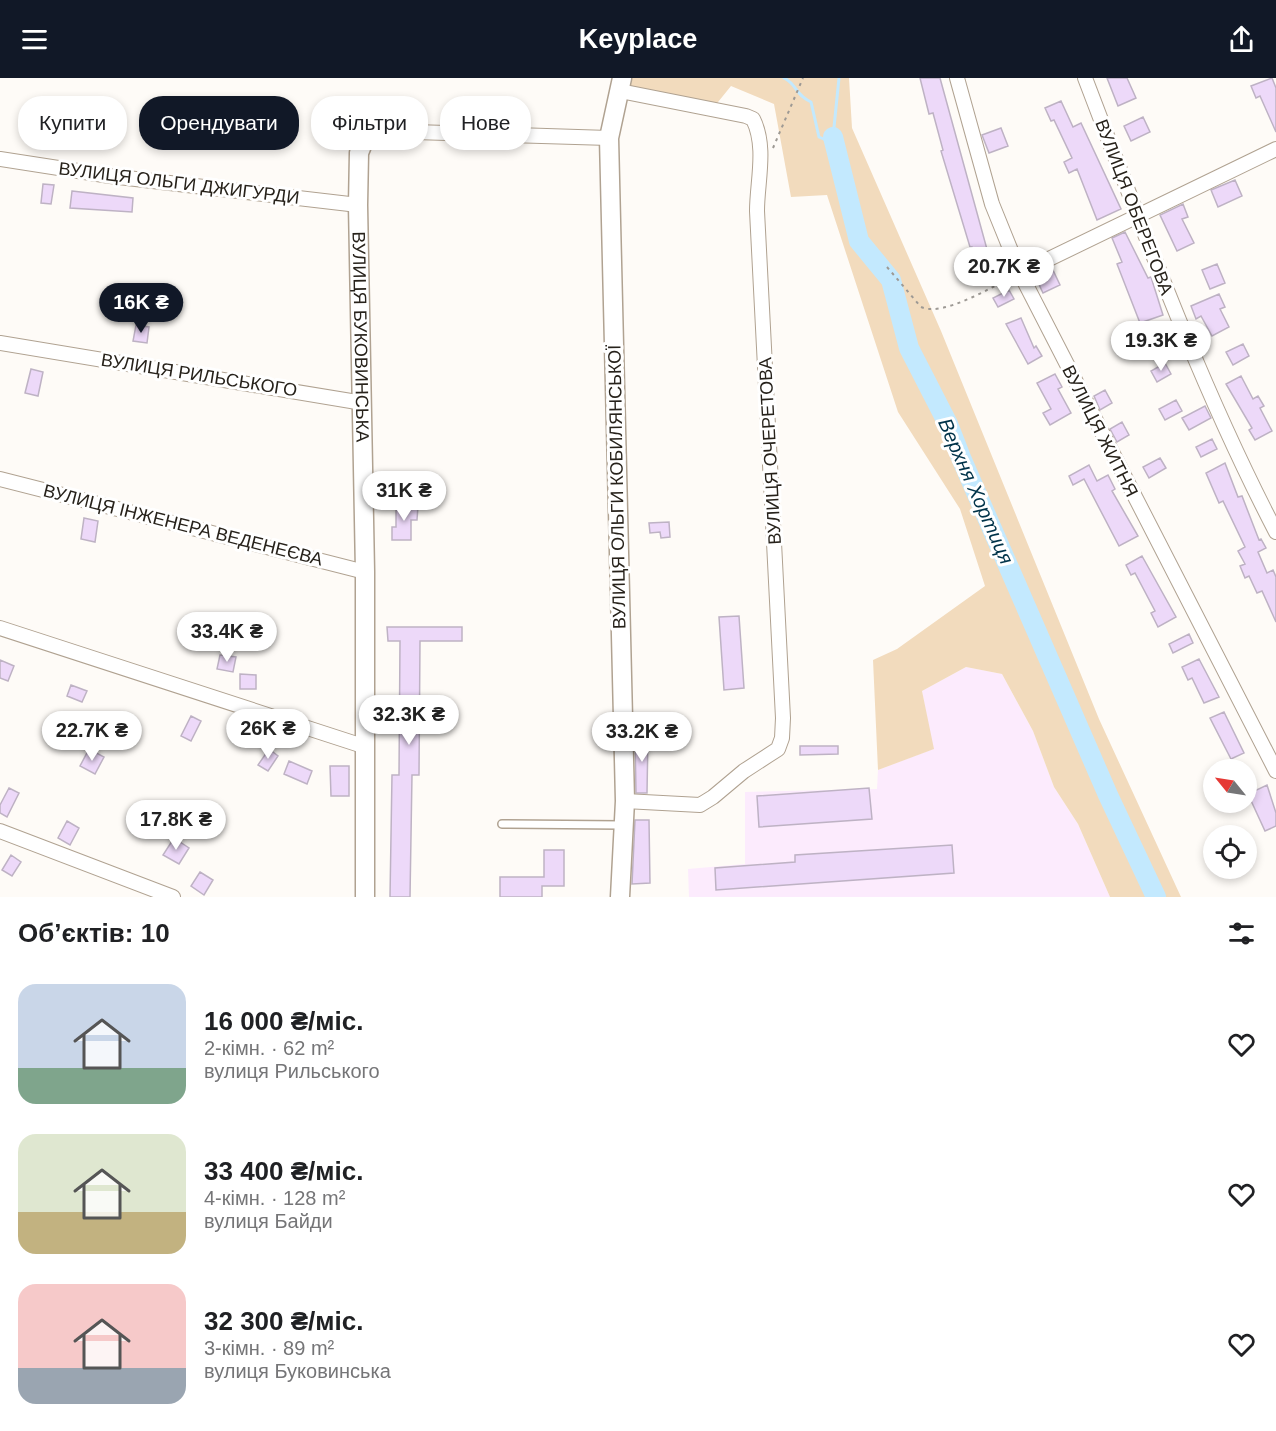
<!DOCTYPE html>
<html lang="uk">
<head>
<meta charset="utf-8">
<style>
	:root { --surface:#fff; --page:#f2f2f2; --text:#202124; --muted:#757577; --accent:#111827 }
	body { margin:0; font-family:Helvetica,sans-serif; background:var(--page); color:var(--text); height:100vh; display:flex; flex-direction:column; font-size:22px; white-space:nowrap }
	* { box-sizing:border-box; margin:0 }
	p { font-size:20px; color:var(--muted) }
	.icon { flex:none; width:33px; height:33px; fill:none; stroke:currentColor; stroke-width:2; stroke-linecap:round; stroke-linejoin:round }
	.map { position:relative; height:819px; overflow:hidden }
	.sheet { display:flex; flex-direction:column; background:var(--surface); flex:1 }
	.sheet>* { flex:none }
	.banner { position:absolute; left:18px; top:18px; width:600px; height:54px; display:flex; gap:12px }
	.needle { width:39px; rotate:300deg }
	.fabs { position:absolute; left:1203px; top:681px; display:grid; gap:12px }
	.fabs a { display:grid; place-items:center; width:54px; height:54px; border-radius:50%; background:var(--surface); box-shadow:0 3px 9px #0003; font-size:30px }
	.price { position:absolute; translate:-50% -51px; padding:0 14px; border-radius:21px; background:#fff; color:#222; font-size:20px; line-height:39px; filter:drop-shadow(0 2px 3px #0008) }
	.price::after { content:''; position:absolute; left:50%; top:36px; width:18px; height:14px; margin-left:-9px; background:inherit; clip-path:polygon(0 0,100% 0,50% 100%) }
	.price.active { background:var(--accent); color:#fff }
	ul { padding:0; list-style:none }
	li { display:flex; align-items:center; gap:18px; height:150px; padding:0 18px }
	li span { display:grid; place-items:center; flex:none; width:168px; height:120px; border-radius:18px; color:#555 }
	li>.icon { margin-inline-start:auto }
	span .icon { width:72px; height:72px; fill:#fffc; stroke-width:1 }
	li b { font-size:26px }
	h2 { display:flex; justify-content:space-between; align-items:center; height:72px; padding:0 18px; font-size:26px }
	.chip { padding:0 21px; border-radius:24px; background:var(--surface); box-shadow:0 3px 9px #0003; font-size:21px; line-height:54px }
	.chip.active { background:var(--accent); color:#fff }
	header { display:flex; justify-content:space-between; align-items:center; height:78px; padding:0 18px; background:var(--accent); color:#fff; font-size:27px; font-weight:700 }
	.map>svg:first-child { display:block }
	.industrial { fill:#fcebfd }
	.green { fill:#f2dbbd }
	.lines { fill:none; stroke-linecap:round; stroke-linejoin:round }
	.stream { stroke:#c3e9fe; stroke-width:3 }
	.river { stroke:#c3e9fe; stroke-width:20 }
	.building { fill:#edd9f9; stroke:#beb2c4; stroke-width:1.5 }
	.lane-casing { stroke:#b0a291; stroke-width:10 }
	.street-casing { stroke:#b0a291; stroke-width:16 }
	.secondary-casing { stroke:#b0a291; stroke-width:21 }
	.path { stroke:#9d9994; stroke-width:2; stroke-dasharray:3 4.5; stroke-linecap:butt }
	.lane { stroke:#fff; stroke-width:7 }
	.street { stroke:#fff; stroke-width:14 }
	.secondary { stroke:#fff; stroke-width:18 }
	.labels { text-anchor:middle; stroke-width:6; stroke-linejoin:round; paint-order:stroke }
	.street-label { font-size:18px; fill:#27221b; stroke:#fff }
	.water-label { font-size:20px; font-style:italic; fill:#003349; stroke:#fff }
</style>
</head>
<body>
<header><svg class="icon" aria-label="menu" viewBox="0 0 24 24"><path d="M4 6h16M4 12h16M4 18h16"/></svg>Keyplace<svg class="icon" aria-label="share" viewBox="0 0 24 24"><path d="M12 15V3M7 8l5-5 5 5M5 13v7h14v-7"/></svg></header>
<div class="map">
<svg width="1276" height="819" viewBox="0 0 1276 819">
	<rect width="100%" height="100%" fill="#fefbf7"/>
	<path class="industrial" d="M 966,589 L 1002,596 L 1033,653 L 1054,709 L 1078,746 L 1110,819 L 689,819 L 688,791 L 745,786 L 745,714 L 877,711 L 878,692 L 933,671 L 922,613 Z"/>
	<path class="green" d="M 632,0 L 849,0 L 852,50 L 941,253 L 1099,641 L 1181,819 L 1110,819 L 1078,746 L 1054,709 L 1033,653 L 1002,596 L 966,589 L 922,613 L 934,671 L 878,692 L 873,582 L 897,571 L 985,508 L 960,431 L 898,334 L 827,117 L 791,119 L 774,26 L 731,8 L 714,29 L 630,13 Z"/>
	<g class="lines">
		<path class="stream" d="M 784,0 C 797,6 795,17 811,24 L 819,59 L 835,66
			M 833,59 L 839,0"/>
		<path class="river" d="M 833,59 L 859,163 L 891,202 L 909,270 L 948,346 L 962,382 L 1108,717 L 1156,819"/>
	</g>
	<path class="building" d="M 920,0 L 940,0 L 988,175 L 995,191 L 982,195 L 972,169 L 970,169 L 941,73 L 943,72 L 933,35 L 929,36 Z
		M 1107,0 L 1127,0 L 1136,20 L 1118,28 Z
		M 1272,0 L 1276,10 L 1276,54 L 1260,18 L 1256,20 L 1251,8 Z
		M 1061,23 L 1073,49 L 1081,45 L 1121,131 L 1097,142 L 1077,91 L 1069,95 L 1064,84 L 1072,80 L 1054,42 L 1051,43 L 1045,30 Z
		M 1143,39 L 1150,54 L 1131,63 L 1124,48 Z
		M 1001,50 L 1008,68 L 989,75 L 982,57 Z
		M 1235,102 L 1242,118 L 1218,129 L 1211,112 Z
		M 43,106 L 54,107 L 51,126 L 41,125 Z
		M 72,113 L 133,120 L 132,134 L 70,130 Z
		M 1183,126 L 1188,139 L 1182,141 L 1194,165 L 1177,173 L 1160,137 Z
		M 1125,154 L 1148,200 L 1151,199 L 1163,237 L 1140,245 L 1117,186 L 1122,184 L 1112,160 Z
		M 1217,186 L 1225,205 L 1210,211 L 1202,192 Z
		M 1052,190 L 1060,207 L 1043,215 L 1035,198 Z
		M 1009,212 L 1014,221 L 998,229 L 993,220 Z
		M 1219,216 L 1225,229 L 1220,231 L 1229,249 L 1212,258 L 1201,238 L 1196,241 L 1191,228 Z
		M 1021,240 L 1034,270 L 1036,268 L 1042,278 L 1028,286 L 1006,246 Z
		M 136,247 L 149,249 L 147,265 L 133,263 Z
		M 1156,261 L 1160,271 L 1139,278 L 1136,269 Z
		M 1243,266 L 1249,278 L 1233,287 L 1226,274 Z
		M 1165,285 L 1171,296 L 1157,304 L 1151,293 Z
		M 31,291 L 43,294 L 38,318 L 25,315 Z
		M 1055,296 L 1062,309 L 1058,311 L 1071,335 L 1050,347 L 1043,335 L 1051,331 L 1037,305 Z
		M 1241,298 L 1253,321 L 1258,318 L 1264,328 L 1260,330 L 1272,353 L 1255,362 L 1249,352 L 1252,350 L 1226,306 Z
		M 1105,312 L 1112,325 L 1100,332 L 1094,318 Z
		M 1176,322 L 1182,333 L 1165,342 L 1159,331 Z
		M 1205,328 L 1211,340 L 1189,352 L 1182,340 Z
		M 1122,344 L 1129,357 L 1117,364 L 1110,351 Z
		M 1212,361 L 1217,371 L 1201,379 L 1196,369 Z
		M 1160,380 L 1166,390 L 1149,400 L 1143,389 Z
		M 1225,385 L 1238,419 L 1242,418 L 1259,462 L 1261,461 L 1266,470 L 1258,474 L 1267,495 L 1273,492 L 1276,499 L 1276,544 L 1262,513 L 1257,515 L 1249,498 L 1245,500 L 1240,488 L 1245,486 L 1238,473 L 1245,469 L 1223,423 L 1219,425 L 1206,395 Z
		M 1089,387 L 1097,403 L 1108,397 L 1115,411 L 1112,413 L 1138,458 L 1119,468 L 1084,401 L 1073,407 L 1069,398 Z
		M 396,427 L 418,428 L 417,442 L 411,442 L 411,462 L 392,462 L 392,449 L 396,449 Z
		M 84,440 L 98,443 L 95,464 L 81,461 Z
		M 669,444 L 670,459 L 661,460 L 660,454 L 650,455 L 649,445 Z
		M 1142,478 L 1176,539 L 1158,549 L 1151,535 L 1155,533 L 1135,495 L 1131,497 L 1126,487 Z
		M 739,538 L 744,610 L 724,612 L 719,539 Z
		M 387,549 L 462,549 L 462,563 L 420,563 L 419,697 L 412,697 L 410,819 L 390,819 L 392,697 L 399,697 L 400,563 L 388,563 Z
		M 1189,556 L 1193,565 L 1173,575 L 1169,566 Z
		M 220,577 L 236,579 L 233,594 L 217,591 Z
		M 1199,581 L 1219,619 L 1204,625 L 1192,600 L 1188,602 L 1182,589 Z
		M 0,582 L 14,588 L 8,603 L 0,600 Z
		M 240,596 L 256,597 L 256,611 L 240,611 Z
		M 71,607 L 87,613 L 82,624 L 67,618 Z
		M 1224,634 L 1244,675 L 1231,681 L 1210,640 Z
		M 191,638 L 201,643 L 191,663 L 181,658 Z
		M 635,657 L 648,657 L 647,715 L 636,715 Z
		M 800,668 L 838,668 L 838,676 L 800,677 Z
		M 89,671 L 104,679 L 95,696 L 80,688 Z
		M 269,671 L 278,678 L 268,693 L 258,687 Z
		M 289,683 L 312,693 L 307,706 L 284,696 Z
		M 330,688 L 349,688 L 349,718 L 331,718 Z
		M 1267,707 L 1276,735 L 1276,748 L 1265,753 L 1248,716 Z
		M 9,710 L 19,715 L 7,739 L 0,735 L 0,727 Z
		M 869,710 L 872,741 L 759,749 L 757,718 Z
		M 635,742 L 649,742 L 650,805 L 632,806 Z
		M 67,743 L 79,750 L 70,767 L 58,760 Z
		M 174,760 L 189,770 L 179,786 L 163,777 Z
		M 952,767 L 954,795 L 716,812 L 715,790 L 795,784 L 795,777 Z
		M 544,772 L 564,772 L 564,808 L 542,808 L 542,819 L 500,819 L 500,799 L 544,799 Z
		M 11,777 L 21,784 L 12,798 L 2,792 Z
		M 200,794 L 213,802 L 204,817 L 191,808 Z"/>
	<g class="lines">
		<g class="lane-casing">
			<path id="lane" d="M 502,746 L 621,747"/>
		</g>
		<g class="street-casing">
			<path id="street" d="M 957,0 L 992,126 L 1020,195 L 1276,693
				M 1085,0 C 1144,154 1200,308 1276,454
				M 620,13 L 746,38 L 753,41 C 767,69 757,104 757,133 L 783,640 L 782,660 L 778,671 L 744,693 L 713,719 L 700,727 L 625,723
				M 365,60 L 372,55 L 383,53 L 609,60
				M 0,81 L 110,98 L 358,127
				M 1020,195 L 1276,71
				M 0,265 L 363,325
				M 0,401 L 365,494
				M 0,550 L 366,669
				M 0,753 L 173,819"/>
		</g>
		<g class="secondary-casing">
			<g id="secondary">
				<path id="s1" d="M 365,60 L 359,75 L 358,127 L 365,494 L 365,819"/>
				<path d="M 620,819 L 625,723 L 609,60 L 622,0"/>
			</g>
		</g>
		<path class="path" d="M 773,70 L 803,0
			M 887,189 L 921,229 C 943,239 989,210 1011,200"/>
		<use href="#lane" class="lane"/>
		<use href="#street" class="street"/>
		<use href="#secondary" class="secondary"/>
	</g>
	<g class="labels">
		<g class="street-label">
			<text transform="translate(179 105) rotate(7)" y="6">ВУЛИЦЯ ОЛЬГИ ДЖИГУРДИ</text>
			<text transform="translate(1134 129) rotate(69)" y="6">ВУЛИЦЯ ОБЕРЕГОВА</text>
			<text dy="6" stroke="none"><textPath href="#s1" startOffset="200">ВУЛИЦЯ БУКОВИНСЬКА</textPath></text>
			<text transform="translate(199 297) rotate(9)" y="6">ВУЛИЦЯ РИЛЬСЬКОГО</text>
			<text transform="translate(1100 353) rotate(63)" y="6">ВУЛИЦЯ ЖИТНЯ</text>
			<text transform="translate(770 373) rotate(-93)" y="6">ВУЛИЦЯ ОЧЕРЕТОВА</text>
			<text transform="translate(617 409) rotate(-91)" y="6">ВУЛИЦЯ ОЛЬГИ КОБИЛЯНСЬКОЇ</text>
			<text transform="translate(183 447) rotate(14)" y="6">ВУЛИЦЯ ІНЖЕНЕРА ВЕДЕНЕЄВА</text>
		</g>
		<g class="water-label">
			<text transform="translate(976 413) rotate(66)" y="7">Верхня Хортиця</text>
		</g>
	</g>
</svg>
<div class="fabs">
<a><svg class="needle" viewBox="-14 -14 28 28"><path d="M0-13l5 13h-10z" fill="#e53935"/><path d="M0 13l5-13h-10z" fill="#757577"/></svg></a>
<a><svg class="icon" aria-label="locate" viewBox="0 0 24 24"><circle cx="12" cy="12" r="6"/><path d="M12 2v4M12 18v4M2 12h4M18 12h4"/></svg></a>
</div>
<b class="price" style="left:1004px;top:220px">20.7K ₴</b>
<b class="price active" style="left:141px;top:256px">16K ₴</b>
<b class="price" style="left:1161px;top:294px">19.3K ₴</b>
<b class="price" style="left:404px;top:444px">31K ₴</b>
<b class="price" style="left:227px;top:585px">33.4K ₴</b>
<b class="price" style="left:409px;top:668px">32.3K ₴</b>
<b class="price" style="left:268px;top:682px">26K ₴</b>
<b class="price" style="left:92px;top:684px">22.7K ₴</b>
<b class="price" style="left:642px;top:685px">33.2K ₴</b>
<b class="price" style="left:176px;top:773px">17.8K ₴</b>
<div class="banner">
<a class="chip">Купити</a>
<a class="chip active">Орендувати</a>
<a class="chip">Фільтри</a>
<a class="chip">Нове</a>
</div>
</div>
<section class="sheet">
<h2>Об’єктів: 10<svg class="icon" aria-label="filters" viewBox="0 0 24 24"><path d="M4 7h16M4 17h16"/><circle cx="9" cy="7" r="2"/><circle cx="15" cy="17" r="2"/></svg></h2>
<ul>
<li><span style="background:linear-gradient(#c9d6e8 70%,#7fa58c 0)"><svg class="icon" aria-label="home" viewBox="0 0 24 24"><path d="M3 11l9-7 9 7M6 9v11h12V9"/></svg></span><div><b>16 000 ₴/міс.</b><p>2-кімн. · 62 m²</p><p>вулиця Рильського</p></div><svg class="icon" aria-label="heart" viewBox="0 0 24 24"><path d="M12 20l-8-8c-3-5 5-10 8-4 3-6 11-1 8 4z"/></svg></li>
<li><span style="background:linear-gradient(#dfe7d0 65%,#c2b280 0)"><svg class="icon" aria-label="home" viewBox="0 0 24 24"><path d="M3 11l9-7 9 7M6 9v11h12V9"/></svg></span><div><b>33 400 ₴/міс.</b><p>4-кімн. · 128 m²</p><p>вулиця Байди</p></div><svg class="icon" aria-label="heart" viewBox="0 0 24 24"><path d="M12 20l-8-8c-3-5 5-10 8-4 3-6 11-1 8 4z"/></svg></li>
<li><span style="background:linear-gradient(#f6c9c9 70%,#9aa5b1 0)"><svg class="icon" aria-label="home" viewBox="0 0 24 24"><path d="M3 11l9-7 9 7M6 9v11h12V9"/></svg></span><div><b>32 300 ₴/міс.</b><p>3-кімн. · 89 m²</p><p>вулиця Буковинська</p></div><svg class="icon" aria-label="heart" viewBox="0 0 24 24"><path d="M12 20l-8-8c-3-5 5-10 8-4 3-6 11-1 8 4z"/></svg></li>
</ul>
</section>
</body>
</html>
